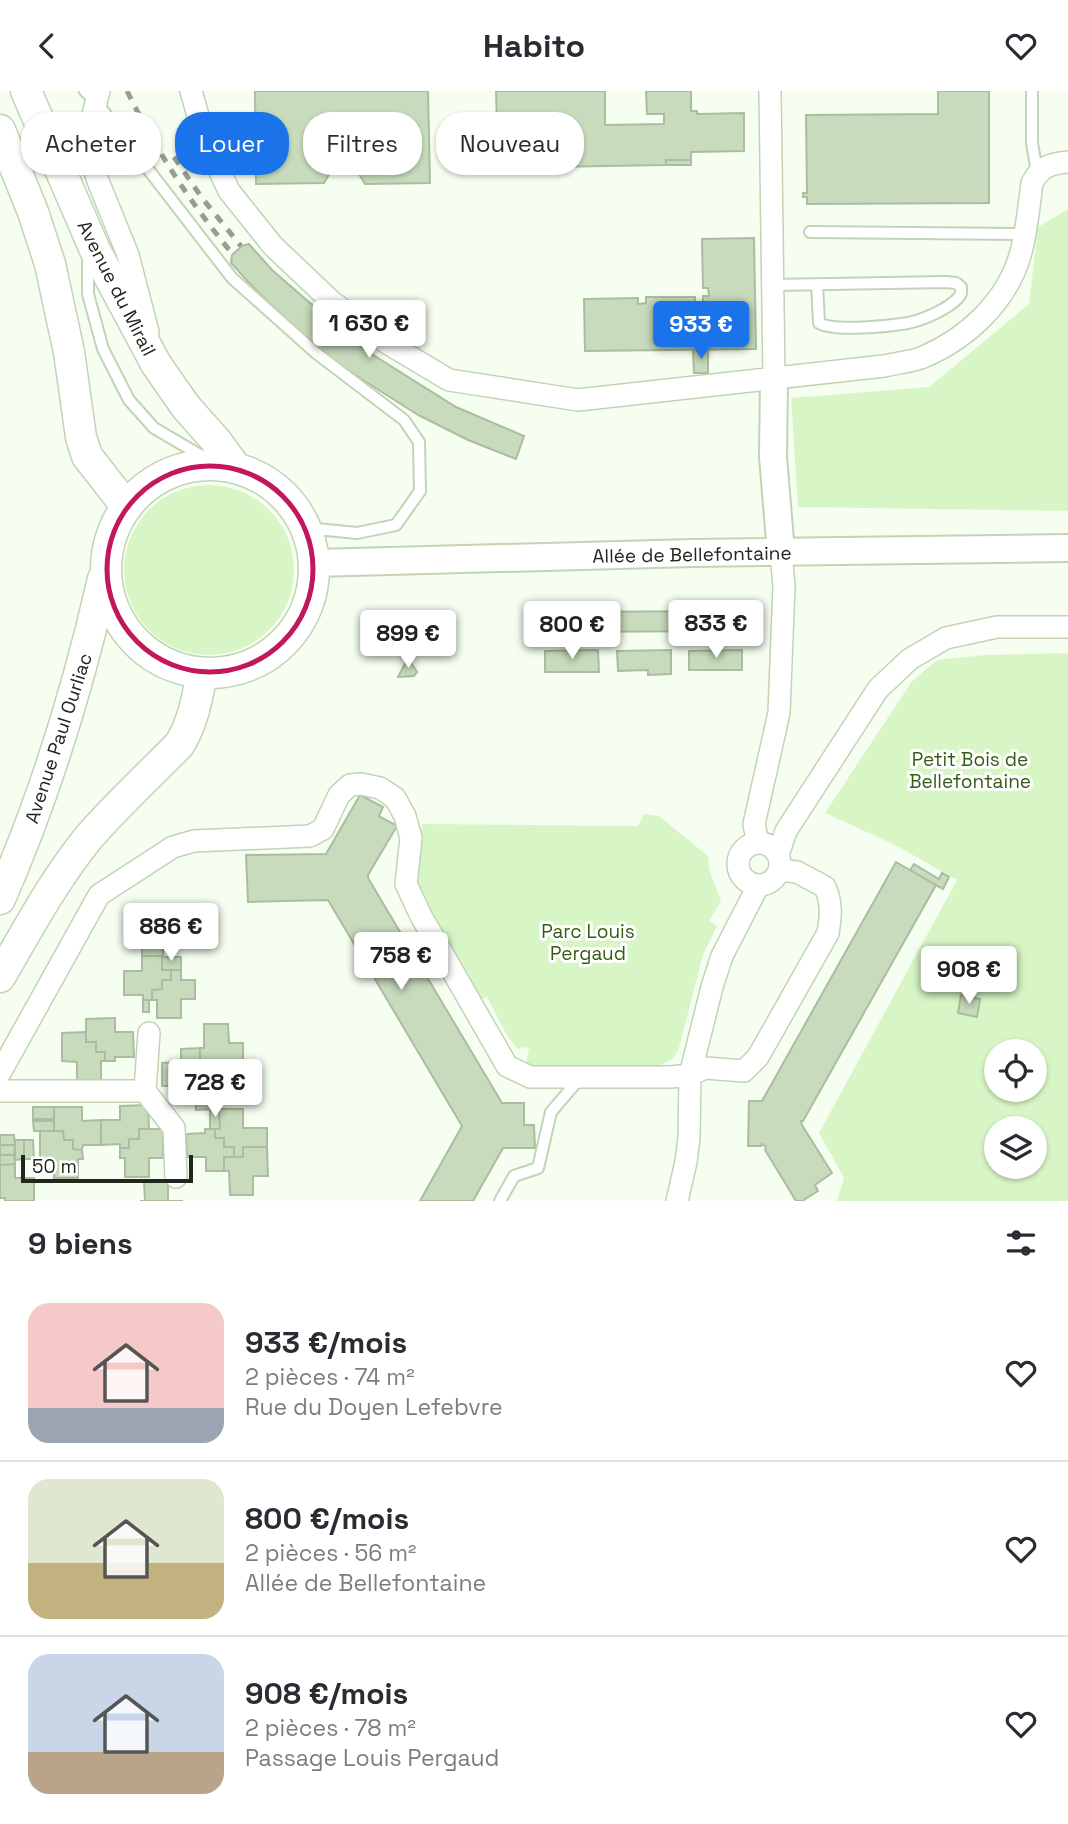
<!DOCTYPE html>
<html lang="fr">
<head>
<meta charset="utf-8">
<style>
	:root { --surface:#fff; --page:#f2f2f3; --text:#2b2b33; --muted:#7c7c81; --line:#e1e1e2; --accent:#1a73e8 }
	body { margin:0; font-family:"Space Grotesk",sans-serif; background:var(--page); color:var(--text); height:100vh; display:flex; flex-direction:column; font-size:26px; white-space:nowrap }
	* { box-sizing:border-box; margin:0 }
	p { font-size:23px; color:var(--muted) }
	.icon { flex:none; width:38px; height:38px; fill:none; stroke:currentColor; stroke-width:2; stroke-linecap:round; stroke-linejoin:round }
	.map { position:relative; height:1110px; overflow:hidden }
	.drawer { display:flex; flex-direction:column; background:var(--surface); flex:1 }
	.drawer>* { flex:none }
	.hud { position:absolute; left:21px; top:21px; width:700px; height:63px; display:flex; gap:14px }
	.fabs { position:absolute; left:984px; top:948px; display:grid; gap:14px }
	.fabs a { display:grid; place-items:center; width:63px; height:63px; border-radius:50%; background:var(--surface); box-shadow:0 2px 5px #0004; font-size:35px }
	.scale { position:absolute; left:21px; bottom:18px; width:172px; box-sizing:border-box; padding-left:7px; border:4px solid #20271c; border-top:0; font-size:19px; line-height:24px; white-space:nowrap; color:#20271c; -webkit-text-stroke:5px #fff; paint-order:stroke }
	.price { position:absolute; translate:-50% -60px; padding:0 16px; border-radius:7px; background:#fff; color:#222; font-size:23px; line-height:46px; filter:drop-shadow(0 2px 4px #0008) }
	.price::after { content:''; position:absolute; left:50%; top:42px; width:21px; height:16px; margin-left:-10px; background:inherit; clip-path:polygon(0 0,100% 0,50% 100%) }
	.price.on { background:var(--accent); color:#fff }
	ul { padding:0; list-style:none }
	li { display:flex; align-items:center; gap:21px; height:175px; padding:0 28px }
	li+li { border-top:2px solid var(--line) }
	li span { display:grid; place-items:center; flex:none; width:196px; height:140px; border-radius:21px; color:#555 }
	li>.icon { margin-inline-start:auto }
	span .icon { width:84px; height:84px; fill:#fffc; stroke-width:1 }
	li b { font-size:30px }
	h2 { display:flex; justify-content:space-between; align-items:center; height:84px; padding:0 28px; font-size:30px }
	.pill { padding:0 24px; border-radius:28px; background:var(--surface); box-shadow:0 2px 5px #0004; font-size:24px; line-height:63px }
	.pill.on { background:var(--accent); color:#fff }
	header { display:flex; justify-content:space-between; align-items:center; height:91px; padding:0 28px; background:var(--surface); font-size:32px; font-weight:700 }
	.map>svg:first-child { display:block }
	.green { fill:#d8f6c5; fill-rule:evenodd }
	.building { fill:#c8dbbc; stroke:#aabd9f; stroke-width:2 }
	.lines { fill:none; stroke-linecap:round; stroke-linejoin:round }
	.service-casing { stroke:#c1d4b5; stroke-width:14 }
	.minor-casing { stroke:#c1d4b5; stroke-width:24 }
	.tertiary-casing { stroke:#c1d4b5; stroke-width:30 }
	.secondary-casing { stroke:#c1d4b5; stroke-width:33 }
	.service { stroke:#fff; stroke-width:10 }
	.minor { stroke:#fff; stroke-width:21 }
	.tertiary { stroke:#fff; stroke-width:26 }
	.secondary { stroke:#fff; stroke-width:30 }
	.rail { stroke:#969d91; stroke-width:5; stroke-dasharray:9 9; stroke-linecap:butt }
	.marked { fill:none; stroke:#c2185b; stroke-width:5; stroke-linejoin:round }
	.labels { text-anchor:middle; stroke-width:6; stroke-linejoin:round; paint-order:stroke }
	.street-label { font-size:19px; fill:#20271c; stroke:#fff }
	.park-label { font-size:19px; fill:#365b15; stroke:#fff }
</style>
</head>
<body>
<header><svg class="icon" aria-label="back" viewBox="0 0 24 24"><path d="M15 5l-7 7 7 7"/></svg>Habito<svg class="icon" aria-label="heart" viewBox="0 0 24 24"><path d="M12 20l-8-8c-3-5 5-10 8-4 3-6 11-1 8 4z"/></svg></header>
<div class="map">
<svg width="1068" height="1110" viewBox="0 0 1068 1110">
	<rect width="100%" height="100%" fill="#f6fef1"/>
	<path class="green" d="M 1068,118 L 1068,420 L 798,416 L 791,307 L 929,296 L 1029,213 L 1038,136 Z
		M124 479a85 85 0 1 1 170 0a85 85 0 1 1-170 0Z
		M 1068,562 L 1068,1110 L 837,1110 L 844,1087 L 819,1042 L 957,789 L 895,754 L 825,722 L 912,590 L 937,569 L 985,564 ZM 996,961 L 1034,961 L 1034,999 L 996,999 ZM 996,1038 L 1034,1038 L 1034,1076 L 996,1076 Z
		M 644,723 L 659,725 L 708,765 L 709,778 L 721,810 L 709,830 L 717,835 L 703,864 L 679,957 L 673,968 L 661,974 L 535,977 L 528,975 L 526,972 L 529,958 L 526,956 L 518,958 L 507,945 L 487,906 L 475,910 L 414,799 L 422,733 L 638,735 Z"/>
	<path class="building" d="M 255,0 L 428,0 L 430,92 L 365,93 L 356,78 L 338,68 L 324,92 L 256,93 Z
		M 496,0 L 605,0 L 605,34 L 664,33 L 664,23 L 647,23 L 646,0 L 691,0 L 691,20 L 697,20 L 697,23 L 744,22 L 744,60 L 691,61 L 691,69 L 666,69 L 666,74 L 550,76 L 549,35 L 497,36 Z
		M 938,0 L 989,0 L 989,112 L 807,113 L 807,106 L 803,106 L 803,102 L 807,102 L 806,24 L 938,23 Z
		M 338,68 L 356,78 L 359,83 L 329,83 Z
		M 666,69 L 691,69 L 691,74 L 666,74 Z
		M 754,147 L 756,258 L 585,260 L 584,208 L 638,207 L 638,213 L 646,212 L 646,206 L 695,206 L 695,223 L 703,223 L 703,205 L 709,205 L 708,197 L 703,197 L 702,148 Z
		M 249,153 L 272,179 L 362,257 L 456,316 L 524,345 L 516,368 L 468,349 L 418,324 L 341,275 L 297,239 L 253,196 L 231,172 L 232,164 L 242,155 Z
		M 693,259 L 708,259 L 708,282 L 694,282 Z
		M 742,520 L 742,540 L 545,541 L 545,521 Z
		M 598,559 L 599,581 L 545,581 L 545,560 Z
		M 671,559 L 671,583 L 648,584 L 648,579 L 618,580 L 617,560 Z
		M 742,559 L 742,579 L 689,579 L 689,560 Z
		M 408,567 L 417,581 L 414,585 L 398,586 Z
		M 360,704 L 383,716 L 379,725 L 397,735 L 368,784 L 368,787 L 502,1012 L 524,1012 L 524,1034 L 534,1034 L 535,1057 L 503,1057 L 473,1110 L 420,1110 L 462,1035 L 328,809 L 248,811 L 246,764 L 326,763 Z
		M 896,771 L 936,794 L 803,1030 L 801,1030 L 802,1034 L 832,1082 L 815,1094 L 818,1100 L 802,1110 L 796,1110 L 765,1059 L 766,1056 L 762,1053 L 761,1055 L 748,1055 L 749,1010 L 762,1010 Z
		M 914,773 L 939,788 L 942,782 L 949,786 L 943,798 L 910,779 Z
		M 160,813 L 180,813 L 180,823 L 160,823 Z
		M 160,823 L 180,823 L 180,832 L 160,832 Z
		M 160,832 L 180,832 L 180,842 L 160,842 Z
		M 142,841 L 163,842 L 163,852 L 142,852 Z
		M 142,852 L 163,852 L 163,865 L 142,865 Z
		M 142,865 L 162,865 L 162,879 L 171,879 L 171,889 L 162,889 L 162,898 L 152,899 L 152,909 L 143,909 L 143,904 L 124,904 L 124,880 L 142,880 Z
		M 162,866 L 181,866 L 181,879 L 162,879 Z
		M 171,879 L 181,879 L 181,889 L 195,889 L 195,908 L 181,908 L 181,927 L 157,927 L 157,909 L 152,909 L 152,899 L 162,898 L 162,889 L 171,889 Z
		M 961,904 L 980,908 L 977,926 L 958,922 Z
		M 143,909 L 149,909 L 149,921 L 143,921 Z
		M 113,927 L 115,927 L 115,941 L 133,941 L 134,966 L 115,966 L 115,970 L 105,970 L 105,961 L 96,961 L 96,951 L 86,951 L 86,928 Z
		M 204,933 L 228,933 L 229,952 L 243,952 L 243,981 L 219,981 L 219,971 L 200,971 L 200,957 L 204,957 Z
		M 86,941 L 86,951 L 96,951 L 96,961 L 105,961 L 105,970 L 101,970 L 101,989 L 77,990 L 77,971 L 62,970 L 62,942 Z
		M 200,957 L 200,971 L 210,971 L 210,981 L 200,981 L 200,990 L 191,990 L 191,1000 L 181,1000 L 181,995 L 162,995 L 162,972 L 181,971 L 181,958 Z
		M 210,971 L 219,971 L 219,981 L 243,981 L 243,1000 L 219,1000 L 219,1018 L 196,1019 L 195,1000 L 191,1000 L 191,990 L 200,990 L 200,981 L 210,981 Z
		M 148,1014 L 149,1038 L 139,1038 L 139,1048 L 129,1048 L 129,1057 L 120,1057 L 120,1053 L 101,1054 L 101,1029 L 120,1029 L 120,1015 Z
		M 33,1016 L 54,1016 L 54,1028 L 33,1028 Z
		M 54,1016 L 82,1016 L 82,1030 L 101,1029 L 101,1054 L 83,1054 L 82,1059 L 73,1058 L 73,1049 L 64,1049 L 63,1040 L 54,1040 Z
		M 219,1018 L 220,1038 L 210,1038 L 210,1019 Z
		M 219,1018 L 243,1018 L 243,1037 L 267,1037 L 267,1056 L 243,1056 L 243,1066 L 234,1066 L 234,1056 L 224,1056 L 224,1047 L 215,1047 L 215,1038 L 220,1038 Z
		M 33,1030 L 54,1030 L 54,1040 L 34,1040 Z
		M 139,1038 L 163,1038 L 163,1067 L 149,1067 L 149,1086 L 125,1086 L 125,1067 L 120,1067 L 120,1057 L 129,1057 L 129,1048 L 139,1048 Z
		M 205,1038 L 215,1038 L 215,1047 L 224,1047 L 224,1056 L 234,1056 L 234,1066 L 224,1066 L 224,1080 L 206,1080 L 206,1066 L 187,1066 L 186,1043 L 205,1042 Z
		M 40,1040 L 63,1040 L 64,1049 L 73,1049 L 73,1058 L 82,1059 L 83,1068 L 78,1068 L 78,1087 L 54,1087 L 54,1068 L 40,1069 Z
		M 0,1044 L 14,1044 L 15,1054 L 0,1054 Z
		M 15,1049 L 24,1049 L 24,1068 L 15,1069 Z
		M 24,1049 L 33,1049 L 34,1068 L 24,1068 Z
		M 0,1054 L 15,1054 L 14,1064 L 0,1064 Z
		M 243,1056 L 267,1056 L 268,1085 L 253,1085 L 253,1104 L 230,1104 L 229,1080 L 224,1080 L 224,1066 L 243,1066 Z
		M 0,1064 L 14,1064 L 15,1073 L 0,1074 Z
		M 15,1073 L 15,1087 L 34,1087 L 34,1110 L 5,1110 L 5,1107 L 0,1107 L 0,1074 Z
		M 144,1090 L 168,1090 L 168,1110 L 183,1110 L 140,1110 L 145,1110 Z"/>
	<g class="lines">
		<g class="service-casing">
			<path id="service" d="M 85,0 L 97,12 L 232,187 L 316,262 L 404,329 L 419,351 L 420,400 L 396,434 L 357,442 L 306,437
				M 1032,0 L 1032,52 L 1037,81
				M 810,141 L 1024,143
				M 91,166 L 88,171 L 88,203 L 103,258 L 129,309 L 154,337 L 217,374
				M 772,194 L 946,191 L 956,192 L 961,196 C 961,201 962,203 958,207 C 948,218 923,229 908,232 C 890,235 834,241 819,232 L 817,193
				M 500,1110 L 514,1085 L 538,1077 L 551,1021 L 581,986"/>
		</g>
		<g class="minor-casing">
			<path id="minor" d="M 99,0 L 90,35 L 89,62 L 98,90 L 128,164 L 148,241
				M 191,0 L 204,46 L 229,100 L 273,155 L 331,210 L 387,252 L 449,289 L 578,309 L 884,275 C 896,272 910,271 921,267 C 967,248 1008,210 1021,161 C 1027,138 1029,115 1032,92 C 1041,75 1050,73 1068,71
				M 770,0 L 774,287
				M738 773a21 21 0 1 1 42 0a21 21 0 1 1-42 0Z
				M 758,752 L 754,733 L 779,622 L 784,495 L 781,462
				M 778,764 L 786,740 L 878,598 L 910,568 L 946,547 L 997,536 L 1068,536
				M 149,942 L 145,1000 L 174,1037 L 176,1086
				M 0,982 L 99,804 L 173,756 L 194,750 L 310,745 L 323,738 L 339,704 L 350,694 L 361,693 L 380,697 L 395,707 L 405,725 L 411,747 L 406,793 L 421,825 L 507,975 L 530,986 L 670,986 L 690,984 L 705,977 L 744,980 L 758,966 L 828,842 C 831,825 832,812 825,796 L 797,781 L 780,779
				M 0,1000 L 145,1000
				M 677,1110 L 686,1071 L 689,1047 L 690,984 L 712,896 L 722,865 L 758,795"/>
		</g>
		<g class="tertiary-casing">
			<path id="tertiary" d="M 774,287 L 773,366 L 781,462
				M 315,472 L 693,462 L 1068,457"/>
		</g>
		<g class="secondary-casing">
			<path id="secondary" d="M 26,0 L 95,159 L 156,273 L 186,316 L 217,351 L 236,377
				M 0,39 L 33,121 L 50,173 L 69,261 L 81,346 L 87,365 L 126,415
				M106 478a104 104 0 1 1 208 0a104 104 0 1 1-208 0Z
				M 0,808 C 45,705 78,598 103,488
				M 0,886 C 28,838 54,789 89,746 C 117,714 149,684 179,654 C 193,632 197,608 202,582"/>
		</g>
		<use href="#service" class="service"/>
		<use href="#minor" class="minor"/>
		<use href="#tertiary" class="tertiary"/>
		<use href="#secondary" class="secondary"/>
		<path class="rail" d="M 127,0 C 156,59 189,110 231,161
			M 174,66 L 202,107 L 241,155"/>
	</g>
	<path class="marked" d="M107 478a103 103 0 1 1 206 0a103 103 0 1 1-206 0Z"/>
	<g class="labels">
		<g class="street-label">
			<text transform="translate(117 197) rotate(63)" y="7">Avenue du Mirail</text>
			<text transform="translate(692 463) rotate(-1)" y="7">Allée de Bellefontaine</text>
			<text transform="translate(58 647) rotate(-72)" y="7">Avenue Paul Ourliac</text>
		</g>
		<g class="park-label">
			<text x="970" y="675">Petit Bois de<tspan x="970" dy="22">Bellefontaine</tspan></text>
			<text x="588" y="847">Parc Louis<tspan x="588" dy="22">Pergaud</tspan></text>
		</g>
	</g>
</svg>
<div class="fabs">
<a><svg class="icon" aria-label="locate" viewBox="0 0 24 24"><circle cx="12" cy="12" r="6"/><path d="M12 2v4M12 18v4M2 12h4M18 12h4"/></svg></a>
<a><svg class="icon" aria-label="layers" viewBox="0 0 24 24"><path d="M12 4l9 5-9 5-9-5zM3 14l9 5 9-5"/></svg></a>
</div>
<div class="scale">50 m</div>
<b class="price" style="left:369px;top:269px">1 630 €</b>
<b class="price on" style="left:701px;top:270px">933 €</b>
<b class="price" style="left:716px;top:569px">833 €</b>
<b class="price" style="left:572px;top:570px">800 €</b>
<b class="price" style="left:408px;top:579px">899 €</b>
<b class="price" style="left:171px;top:872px">886 €</b>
<b class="price" style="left:401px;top:901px">758 €</b>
<b class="price" style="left:969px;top:915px">908 €</b>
<b class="price" style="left:215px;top:1028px">728 €</b>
<div class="hud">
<a class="pill">Acheter</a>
<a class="pill on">Louer</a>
<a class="pill">Filtres</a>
<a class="pill">Nouveau</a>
</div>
</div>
<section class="drawer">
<h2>9 biens<svg class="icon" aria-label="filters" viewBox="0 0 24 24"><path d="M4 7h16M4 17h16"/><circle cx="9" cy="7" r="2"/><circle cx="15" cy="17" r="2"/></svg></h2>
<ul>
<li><span style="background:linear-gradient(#f6c9c9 75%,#9aa5b1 0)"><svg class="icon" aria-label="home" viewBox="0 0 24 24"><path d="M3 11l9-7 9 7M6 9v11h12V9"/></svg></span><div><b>933 €/mois</b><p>2 pièces · 74 m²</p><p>Rue du Doyen Lefebvre</p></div><svg class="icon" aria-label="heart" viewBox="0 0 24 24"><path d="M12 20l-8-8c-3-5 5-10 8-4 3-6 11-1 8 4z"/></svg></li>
<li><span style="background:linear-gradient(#dfe7d0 60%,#c2b280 0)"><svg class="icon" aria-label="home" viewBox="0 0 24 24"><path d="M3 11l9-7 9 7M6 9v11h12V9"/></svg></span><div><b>800 €/mois</b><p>2 pièces · 56 m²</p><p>Allée de Bellefontaine</p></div><svg class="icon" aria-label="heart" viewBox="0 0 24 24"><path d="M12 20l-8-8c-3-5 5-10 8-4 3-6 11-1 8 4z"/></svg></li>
<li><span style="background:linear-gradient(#c9d6e8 70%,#b9a48a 0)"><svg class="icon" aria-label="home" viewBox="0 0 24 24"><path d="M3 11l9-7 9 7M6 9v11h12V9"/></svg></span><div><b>908 €/mois</b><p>2 pièces · 78 m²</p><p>Passage Louis Pergaud</p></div><svg class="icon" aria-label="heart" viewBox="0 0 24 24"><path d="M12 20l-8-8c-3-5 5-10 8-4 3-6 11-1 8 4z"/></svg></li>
</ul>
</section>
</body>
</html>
